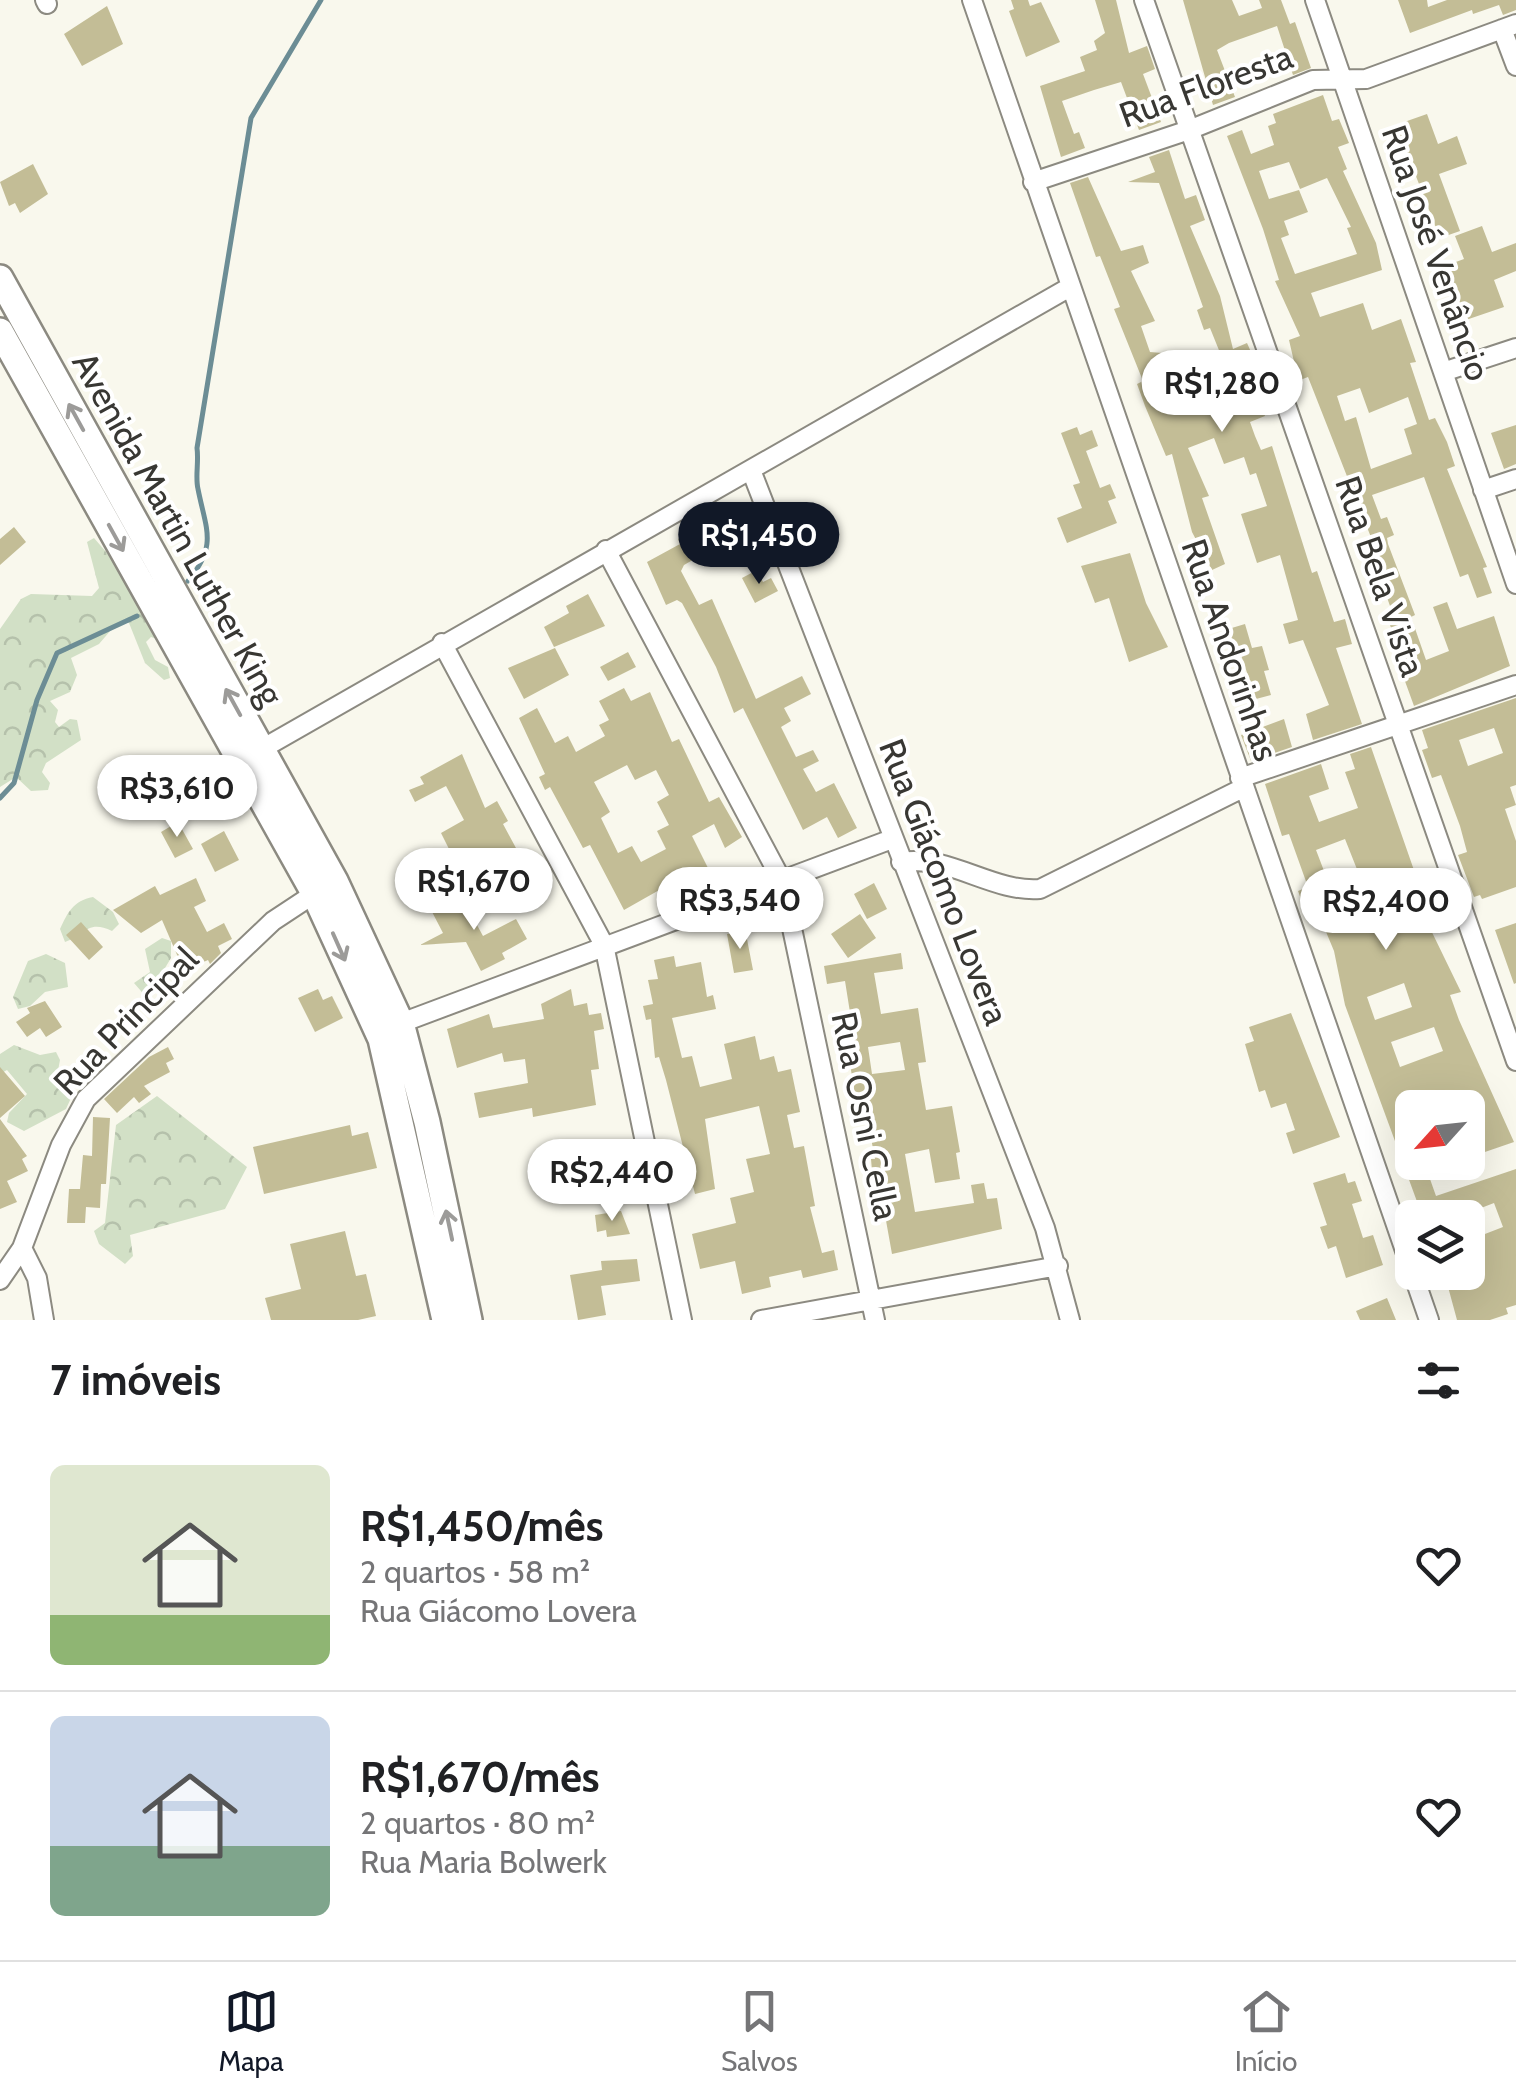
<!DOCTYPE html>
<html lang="pt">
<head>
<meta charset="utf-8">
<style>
	:root { --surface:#fff; --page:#f2f2f2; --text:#202124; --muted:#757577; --line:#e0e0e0; --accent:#111827 }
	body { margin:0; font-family:Cabin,sans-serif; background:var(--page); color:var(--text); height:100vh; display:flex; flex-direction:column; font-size:38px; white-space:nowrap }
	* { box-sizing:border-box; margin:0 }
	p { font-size:32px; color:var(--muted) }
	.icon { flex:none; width:55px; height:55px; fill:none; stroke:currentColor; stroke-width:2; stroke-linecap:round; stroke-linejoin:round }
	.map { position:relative; height:1320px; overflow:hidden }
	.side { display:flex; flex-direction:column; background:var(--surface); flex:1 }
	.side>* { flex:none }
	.needle { width:65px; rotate:243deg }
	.buttons { position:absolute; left:1395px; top:1090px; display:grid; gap:20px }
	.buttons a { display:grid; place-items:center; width:90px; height:90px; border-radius:15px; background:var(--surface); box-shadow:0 10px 40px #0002; font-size:50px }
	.price { position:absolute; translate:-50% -85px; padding:0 22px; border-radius:35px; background:#fff; color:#222; font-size:32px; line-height:65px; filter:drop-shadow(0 2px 5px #0008) }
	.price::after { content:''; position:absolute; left:50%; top:60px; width:30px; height:22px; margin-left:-15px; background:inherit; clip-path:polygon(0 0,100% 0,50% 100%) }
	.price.selected { background:var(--accent); color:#fff }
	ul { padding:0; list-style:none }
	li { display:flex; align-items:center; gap:30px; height:250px; padding:0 50px }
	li+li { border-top:2px solid var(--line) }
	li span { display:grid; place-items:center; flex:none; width:280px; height:200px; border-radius:15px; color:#555 }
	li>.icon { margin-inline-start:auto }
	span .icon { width:120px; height:120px; fill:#fffc; stroke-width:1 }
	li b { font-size:42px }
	h2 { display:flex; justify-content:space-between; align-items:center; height:120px; padding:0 50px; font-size:42px }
	.tabs { display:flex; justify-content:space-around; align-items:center; height:140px; border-top:2px solid var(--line); background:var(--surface); font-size:28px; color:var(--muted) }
	.tabs a { display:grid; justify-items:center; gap:5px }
	.tabs .selected { color:var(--accent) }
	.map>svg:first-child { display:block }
	.forest { fill:url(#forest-crowns) }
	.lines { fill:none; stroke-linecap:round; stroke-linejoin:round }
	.stream { stroke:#6c8d95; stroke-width:5 }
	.building { fill:#c3bd96; fill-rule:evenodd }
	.minor-casing { stroke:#8c8a81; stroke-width:22 }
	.secondary-casing { stroke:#8c8a81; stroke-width:30 }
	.minor { stroke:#fff; stroke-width:18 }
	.secondary { stroke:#fff; stroke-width:25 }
	.oneway { stroke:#9c9b99 }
	.labels { text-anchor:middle; stroke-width:8; stroke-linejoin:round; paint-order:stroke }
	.street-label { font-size:35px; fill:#383733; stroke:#fff }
</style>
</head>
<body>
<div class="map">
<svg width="1516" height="1320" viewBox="0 0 1516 1320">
	<defs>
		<pattern id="forest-crowns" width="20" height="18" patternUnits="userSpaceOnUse" patternTransform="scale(2.5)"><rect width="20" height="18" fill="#d2e0c6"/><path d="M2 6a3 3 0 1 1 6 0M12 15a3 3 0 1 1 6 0" fill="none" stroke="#b5c1ab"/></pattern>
	</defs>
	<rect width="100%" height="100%" fill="#f9f8ed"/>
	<path class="forest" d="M 94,538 L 140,591 L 166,642 L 151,637 L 146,642 L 155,660 L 168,667 L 170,678 L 164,680 L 145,663 L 129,623 L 117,623 L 99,644 L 71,658 L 77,675 L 70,692 L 50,701 L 58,710 L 55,722 L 59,727 L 70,719 L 77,720 L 81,740 L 46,763 L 42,772 L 50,783 L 48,790 L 31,791 L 16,777 L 0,787 L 0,629 L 21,599 L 31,594 L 92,596 L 99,588 L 87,542 Z
		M 93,897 L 113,912 L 119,924 L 112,931 C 88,919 84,935 65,942 L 60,929 C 68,912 73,901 93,897 Z
		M 162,938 L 171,941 L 171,958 L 147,998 L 134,983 L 150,972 L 145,949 Z
		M 46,954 L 65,963 L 68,987 L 45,992 L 30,1006 L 18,1009 L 13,997 L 28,961 Z
		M 14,1045 L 40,1055 L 56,1052 L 60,1060 L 57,1076 L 71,1098 L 66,1109 L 24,1131 L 7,1122 L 9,1113 L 27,1094 L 7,1070 L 0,1074 L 0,1054 Z
		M 157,1096 L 247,1167 L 225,1209 L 130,1235 L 133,1256 L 125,1264 L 99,1244 L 94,1231 L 105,1223 L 116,1125 Z"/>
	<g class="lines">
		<path class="stream" d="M 188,581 C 218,545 206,530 198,489 C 195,477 199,462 197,448 L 251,118 L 321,0
			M 0,798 L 14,783 L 37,700 L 57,653 L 137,616"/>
	</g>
	<path class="building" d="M 1011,0 L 1028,0 L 1030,6 L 1041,2 L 1060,42 L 1026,57 L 1009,11 L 1014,9 Z
		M 1095,0 L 1116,0 L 1129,53 L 1147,46 L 1155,69 L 1143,74 L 1161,122 L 1139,130 L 1121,82 L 1094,90 L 1062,101 L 1074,134 L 1079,132 L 1085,148 L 1061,157 L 1040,86 L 1085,71 L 1080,57 L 1097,50 L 1094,41 L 1105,33 Z
		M 1183,0 L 1232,0 L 1239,16 L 1262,8 L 1259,0 L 1281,0 L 1290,24 L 1295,22 L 1311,68 L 1293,75 L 1277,26 L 1229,43 L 1217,50 L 1235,97 L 1213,105 Z
		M 1398,0 L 1427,0 L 1428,7 L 1447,0 L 1516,0 L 1516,10 L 1503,15 L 1499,5 L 1473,14 L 1472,10 L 1410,33 Z
		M 107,6 L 123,44 L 82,66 L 64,34 Z
		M 1323,95 L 1332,121 L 1339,119 L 1349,143 L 1338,147 L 1347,169 L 1343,171 L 1376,243 L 1382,270 L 1311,293 L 1320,317 L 1363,303 L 1372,330 L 1401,319 L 1416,362 L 1410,363 L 1429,420 L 1435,418 L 1447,442 L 1455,466 L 1447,469 L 1487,567 L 1483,568 L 1492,593 L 1477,598 L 1468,574 L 1460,577 L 1424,477 L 1372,495 L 1381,519 L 1387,517 L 1394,535 L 1387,538 L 1388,544 L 1415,615 L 1411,617 L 1426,660 L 1449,651 L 1433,607 L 1447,602 L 1457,629 L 1494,616 L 1510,666 L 1414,706 L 1394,651 L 1399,650 L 1390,625 L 1396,623 L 1371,552 L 1376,550 L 1308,377 L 1300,380 L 1295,366 L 1289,340 L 1300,336 L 1275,281 L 1279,280 L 1263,229 L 1227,136 L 1242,130 L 1251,154 L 1274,145 L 1268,126 L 1276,123 L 1273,114 ZM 1289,162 L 1300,189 L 1327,178 L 1351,227 L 1347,228 L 1357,254 L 1295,274 L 1281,238 L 1289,235 L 1284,221 L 1308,212 L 1299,190 L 1269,199 L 1259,171 ZM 1360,388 L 1369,413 L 1408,397 L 1417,424 L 1404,429 L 1412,454 L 1371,469 L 1356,417 L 1345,421 L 1337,396 Z
		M 1427,114 L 1438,144 L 1457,136 L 1467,164 L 1439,174 L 1460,231 L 1440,238 L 1405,148 L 1399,151 L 1390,127 Z
		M 1169,150 L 1185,199 L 1196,195 L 1205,220 L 1190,226 L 1220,296 L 1233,349 L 1247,343 L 1255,361 L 1263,392 L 1257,395 L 1265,416 L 1250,422 L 1255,436 L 1261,450 L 1272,446 L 1312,573 L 1317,571 L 1334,622 L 1345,619 L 1352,644 L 1336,648 L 1362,724 L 1313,740 L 1306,714 L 1329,705 L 1303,640 L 1289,644 L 1283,624 L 1298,620 L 1280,555 L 1257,563 L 1241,514 L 1267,506 L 1256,473 L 1250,475 L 1244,457 L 1224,464 L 1214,438 L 1188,448 L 1209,496 L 1202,498 L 1225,564 L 1212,570 L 1192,532 L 1172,454 L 1166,456 L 1145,406 L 1137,384 L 1143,381 L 1114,309 L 1120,307 L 1100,256 L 1096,257 L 1070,183 L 1088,177 L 1121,251 L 1143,245 L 1149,263 L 1131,271 L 1155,321 L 1141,326 L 1150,352 L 1162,353 L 1173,398 L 1198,389 L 1199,392 L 1231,380 L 1210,328 L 1204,330 L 1197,310 L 1203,307 L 1159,183 L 1128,182 L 1155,172 L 1149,157 Z
		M 33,164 L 48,194 L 20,213 L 15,203 L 9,206 L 0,182 Z
		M 1482,226 L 1492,252 L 1516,243 L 1516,271 L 1494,280 L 1504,307 L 1460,322 L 1442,267 L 1464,259 L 1455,236 Z
		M 1516,425 L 1516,464 L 1504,469 L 1491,433 Z
		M 1077,427 L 1080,435 L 1092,430 L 1098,446 L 1086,451 L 1100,488 L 1110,484 L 1116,498 L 1108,501 L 1117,523 L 1067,543 L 1057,518 L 1082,508 L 1073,485 L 1080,483 L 1061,433 Z
		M 738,507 L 763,550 L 743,562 L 729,539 L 684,565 L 681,571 L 699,605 L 712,599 L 756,699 L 802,676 L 811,694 L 784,708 L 791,721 L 781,727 L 796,757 L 813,750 L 819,761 L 803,769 L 816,792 L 834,783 L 857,828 L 838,838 L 827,817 L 803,830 L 743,708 L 734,713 L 716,667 L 682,603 L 677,600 L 666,605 L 647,562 L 680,544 L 678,539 L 692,530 L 695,534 Z
		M 14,527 L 26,542 L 0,565 L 0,539 Z
		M 1130,553 L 1146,603 L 1168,647 L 1129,662 L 1109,598 L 1095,603 L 1081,566 Z
		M 757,570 L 763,582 L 771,578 L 778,591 L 755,603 L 742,578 Z
		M 588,594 L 605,626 L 554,647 L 544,627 L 569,613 L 566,606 Z
		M 1245,624 L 1252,648 L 1262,646 L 1269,670 L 1264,671 L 1271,695 L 1256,699 L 1240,652 L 1233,654 L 1225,630 Z
		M 555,648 L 569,675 L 524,699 L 508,668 Z
		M 628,652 L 636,667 L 608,681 L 600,667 Z
		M 624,688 L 631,701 L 650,692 L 672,742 L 679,739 L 709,802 L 719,797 L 742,837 L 725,848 L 714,824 L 692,836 L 709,870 L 687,881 L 684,876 L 624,910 L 590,845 L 583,848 L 550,787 L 545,790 L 539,777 L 545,774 L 519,718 L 537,708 L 555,743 L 568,736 L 576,752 L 605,736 L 599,725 L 609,720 L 599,701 ZM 627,765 L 635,780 L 656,770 L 669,795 L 657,802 L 669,825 L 657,831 L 666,849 L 641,862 L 632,846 L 618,853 L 601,818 L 610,812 L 594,782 Z
		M 1516,698 L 1516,785 L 1510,787 L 1516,805 L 1505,809 L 1516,841 L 1516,887 L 1482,899 L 1480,895 L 1474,897 L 1458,855 L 1467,852 L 1460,826 L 1441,775 L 1432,778 L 1422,750 L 1428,748 L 1422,730 ZM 1494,728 L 1503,753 L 1468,766 L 1459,740 Z
		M 1284,719 L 1292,747 L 1251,761 L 1241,735 Z
		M 1371,747 L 1423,896 L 1418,898 L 1427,922 L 1461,992 L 1450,995 L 1459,1020 L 1514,1142 L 1482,1153 L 1468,1156 L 1468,1140 L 1476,1137 L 1467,1100 L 1444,1108 L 1412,1108 L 1412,1147 L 1399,1152 L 1345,1005 L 1334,951 L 1314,903 L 1304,907 L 1298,891 L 1308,887 L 1289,834 L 1282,836 L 1265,784 L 1321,764 L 1329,789 L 1309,796 L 1319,822 L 1358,808 L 1345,772 L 1355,769 L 1350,754 ZM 1345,839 L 1364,887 L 1386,879 L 1395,903 L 1349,919 L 1340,895 L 1334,897 L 1316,850 ZM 1404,983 L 1412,1007 L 1375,1020 L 1367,997 ZM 1434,1027 L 1443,1051 L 1400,1067 L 1391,1042 Z
		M 462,754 L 485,808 L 497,801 L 508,821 L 503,824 L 523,861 L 494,877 L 479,850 L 456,863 L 441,833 L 464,820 L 446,786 L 415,802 L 409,790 L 424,784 L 420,777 Z
		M 178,822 L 193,849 L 175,858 L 161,832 Z
		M 224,831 L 239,860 L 215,872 L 201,844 Z
		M 196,878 L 206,901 L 194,907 L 207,932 L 224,923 L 232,939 L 218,946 L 221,953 L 210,964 L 208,960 L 184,971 L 162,920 L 141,933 L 113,910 L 155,886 L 160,895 Z
		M 874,883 L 887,909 L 867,919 L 854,894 Z
		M 459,892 L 483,936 L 516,919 L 527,939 L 502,953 L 505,959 L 481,971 L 466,942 L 420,945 L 443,933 L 430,908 Z
		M 860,914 L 876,938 L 848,958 L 831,934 Z
		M 81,922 L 103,947 L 89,960 L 66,935 Z
		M 1516,923 L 1516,983 L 1514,984 L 1495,930 Z
		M 741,932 L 746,934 L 753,970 L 734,973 L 727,934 Z
		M 901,953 L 903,969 L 874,973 L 881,1014 L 918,1008 L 926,1062 L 918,1063 L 926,1110 L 952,1106 L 960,1152 L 956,1153 L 960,1179 L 935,1183 L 929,1149 L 905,1154 L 915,1212 L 974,1203 L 971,1185 L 984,1183 L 987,1199 L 997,1198 L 1002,1229 L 892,1254 L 885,1215 L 876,1217 L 871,1159 L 875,1159 L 865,1107 L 857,1108 L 844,1026 L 852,1025 L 845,981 L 827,984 L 824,966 ZM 900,1042 L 905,1070 L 872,1074 L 868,1047 Z
		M 674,956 L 676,967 L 701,962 L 707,997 L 713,995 L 716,1009 L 672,1018 L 682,1058 L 692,1056 L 700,1087 L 732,1079 L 724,1044 L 755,1036 L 760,1060 L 774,1056 L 778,1072 L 791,1069 L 800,1112 L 787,1115 L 794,1148 L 804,1146 L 815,1206 L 810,1207 L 822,1253 L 834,1250 L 838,1270 L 803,1278 L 801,1270 L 769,1277 L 771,1287 L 742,1294 L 735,1261 L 700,1269 L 692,1234 L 736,1223 L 730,1198 L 754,1192 L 746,1159 L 770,1154 L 759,1106 L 705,1119 L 715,1189 L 695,1194 L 666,1080 L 659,1057 L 655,1058 L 651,1019 L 646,1020 L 643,1006 L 653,1004 L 648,980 L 658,979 L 654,960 Z
		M 318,989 L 323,1000 L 332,996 L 343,1018 L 315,1032 L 298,998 Z
		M 571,989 L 574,1006 L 587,1003 L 589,1015 L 601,1013 L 604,1029 L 594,1031 L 599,1069 L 591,1070 L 596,1105 L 533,1117 L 532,1108 L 479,1118 L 474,1093 L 528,1083 L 525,1059 L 504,1062 L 502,1053 L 457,1068 L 447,1029 L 489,1014 L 493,1028 L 544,1019 L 541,1004 Z
		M 45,1001 L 62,1027 L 46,1037 L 40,1028 L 27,1037 L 16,1022 L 30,1013 L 27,1008 Z
		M 1291,1013 L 1340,1137 L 1293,1154 L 1286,1133 L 1295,1130 L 1286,1103 L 1271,1108 L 1265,1090 L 1259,1092 L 1245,1044 L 1254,1041 L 1249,1027 Z
		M 168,1047 L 174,1059 L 166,1063 L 170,1072 L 144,1086 L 151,1094 L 139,1103 L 134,1097 L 117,1113 L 104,1099 L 149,1057 Z
		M 0,1067 L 25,1096 L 0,1118 Z
		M 93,1117 L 110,1118 L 106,1184 L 101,1184 L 100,1208 L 86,1207 L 85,1223 L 67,1223 L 69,1189 L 80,1189 L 83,1155 L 92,1156 Z
		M 0,1119 L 27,1156 L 22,1159 L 28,1171 L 7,1181 L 17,1202 L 0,1209 Z
		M 350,1125 L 352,1136 L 368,1132 L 377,1168 L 264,1194 L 253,1147 Z
		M 616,1141 L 619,1166 L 588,1170 L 585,1145 Z
		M 1409,1162 L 1424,1162 L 1436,1196 L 1516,1169 L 1516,1305 L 1506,1308 L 1508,1314 L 1490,1320 L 1457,1320 L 1444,1272 L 1468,1272 L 1480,1263 L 1472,1239 L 1503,1227 L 1494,1203 L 1455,1218 L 1423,1218 L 1408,1177 L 1414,1175 Z
		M 1345,1173 L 1348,1183 L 1355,1181 L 1362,1201 L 1352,1204 L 1363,1238 L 1373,1235 L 1383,1265 L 1346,1278 L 1336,1246 L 1328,1249 L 1320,1227 L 1327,1225 L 1313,1183 Z
		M 621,1211 L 630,1234 L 607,1237 L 606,1230 L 597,1232 L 595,1215 Z
		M 345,1231 L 356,1276 L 366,1274 L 376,1316 L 358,1320 L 271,1320 L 265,1298 L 301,1289 L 290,1244 Z
		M 637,1259 L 640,1281 L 601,1286 L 606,1315 L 578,1320 L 570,1275 L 602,1270 L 601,1261 Z
		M 1387,1298 L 1396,1320 L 1360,1320 L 1356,1311 Z"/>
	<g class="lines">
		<g class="minor-casing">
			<path id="minor" d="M 45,0 L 47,4
				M 972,0 L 1429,1320
				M 1144,0 L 1516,1061
				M 1315,0 L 1516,584
				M 1502,29 L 1516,66
				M 1033,182 L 1189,130 L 1313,80 L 1366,79 L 1516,24
				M 1443,372 L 1516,348
				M 751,470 L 1045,1228 L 1070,1320
				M 1483,490 L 1516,479
				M 606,550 L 782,881 L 875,1320
				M 442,643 L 604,945 L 682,1320
				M 260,750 L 1070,287
				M 1240,778 L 1516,685
				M 901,862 C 949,854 993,893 1040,889 L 1243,788
				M 401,1023 L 892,839
				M 22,1248 L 37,1278 L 44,1320
				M 0,1280 L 22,1248 L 61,1145 L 86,1099 L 273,921 L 323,888
				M 761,1320 L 1058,1266"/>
		</g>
		<g class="secondary-casing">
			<path id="secondary" d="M 0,278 L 335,881 L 401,1023 L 427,1122 L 469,1320
				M 0,331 L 314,893 L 381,1039 L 445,1320"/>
		</g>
		<use href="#minor" class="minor"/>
		<use href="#secondary" class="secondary"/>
	</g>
	<defs><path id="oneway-shaft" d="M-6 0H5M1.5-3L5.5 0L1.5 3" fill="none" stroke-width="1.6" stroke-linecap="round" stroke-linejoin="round" transform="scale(2.5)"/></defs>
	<g class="oneway">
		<use href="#oneway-shaft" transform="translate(76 417) rotate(-119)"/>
		<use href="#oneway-shaft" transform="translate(116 538) rotate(61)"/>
		<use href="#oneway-shaft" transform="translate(233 702) rotate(-119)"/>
		<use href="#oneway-shaft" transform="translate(339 947) rotate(66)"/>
		<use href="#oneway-shaft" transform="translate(449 1225) rotate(-102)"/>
	</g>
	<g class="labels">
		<g class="street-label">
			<text transform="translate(1206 86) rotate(-20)" y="12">Rua Floresta</text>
			<text transform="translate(1436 253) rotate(71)" y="12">Rua José Venâncio</text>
			<text transform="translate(178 529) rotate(61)" y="12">Avenida Martin Luther King</text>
			<text transform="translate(1380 576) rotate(71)" y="12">Rua Bela Vista</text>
			<text transform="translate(1230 650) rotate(71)" y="12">Rua Andorinhas</text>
			<text transform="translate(944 882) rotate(69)" y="12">Rua Giácomo Lovera</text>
			<text transform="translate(126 1021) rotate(-46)" y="12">Rua Principal</text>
			<text transform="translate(865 1116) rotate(78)" y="12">Rua Osni Cella</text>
		</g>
	</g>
</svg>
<div class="buttons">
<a><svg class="needle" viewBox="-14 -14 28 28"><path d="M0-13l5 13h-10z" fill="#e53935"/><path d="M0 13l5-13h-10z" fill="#757577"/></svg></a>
<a><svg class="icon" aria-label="layers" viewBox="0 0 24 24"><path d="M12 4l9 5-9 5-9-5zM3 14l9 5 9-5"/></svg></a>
</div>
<b class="price" style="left:1222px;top:435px">R$1,280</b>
<b class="price selected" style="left:759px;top:587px">R$1,450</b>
<b class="price" style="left:177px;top:840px">R$3,610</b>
<b class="price" style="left:474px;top:933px">R$1,670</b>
<b class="price" style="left:740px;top:952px">R$3,540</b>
<b class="price" style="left:1386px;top:953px">R$2,400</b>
<b class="price" style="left:612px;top:1224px">R$2,440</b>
</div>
<section class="side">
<h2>7 imóveis<svg class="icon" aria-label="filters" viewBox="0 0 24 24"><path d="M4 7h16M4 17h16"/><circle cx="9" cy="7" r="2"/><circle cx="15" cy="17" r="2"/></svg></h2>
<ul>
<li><span style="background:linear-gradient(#dfe7d0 75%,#8fb573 0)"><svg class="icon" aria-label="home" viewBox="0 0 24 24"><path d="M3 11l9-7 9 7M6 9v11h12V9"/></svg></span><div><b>R$1,450/mês</b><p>2 quartos · 58 m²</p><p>Rua Giácomo Lovera</p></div><svg class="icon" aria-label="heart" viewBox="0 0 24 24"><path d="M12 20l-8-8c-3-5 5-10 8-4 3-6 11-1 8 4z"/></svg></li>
<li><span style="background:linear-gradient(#c9d6e8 65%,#7fa58c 0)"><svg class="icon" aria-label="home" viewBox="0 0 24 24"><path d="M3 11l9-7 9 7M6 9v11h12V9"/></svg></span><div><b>R$1,670/mês</b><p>2 quartos · 80 m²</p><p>Rua Maria Bolwerk</p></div><svg class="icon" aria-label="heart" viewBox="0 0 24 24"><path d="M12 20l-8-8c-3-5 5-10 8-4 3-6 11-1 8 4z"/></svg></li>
</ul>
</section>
<nav class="tabs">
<a class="selected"><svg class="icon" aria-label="map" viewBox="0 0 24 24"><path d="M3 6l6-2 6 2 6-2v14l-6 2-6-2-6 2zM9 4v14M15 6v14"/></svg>Mapa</a>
<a><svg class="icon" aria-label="saved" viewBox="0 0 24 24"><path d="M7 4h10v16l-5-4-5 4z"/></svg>Salvos</a>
<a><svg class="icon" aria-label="home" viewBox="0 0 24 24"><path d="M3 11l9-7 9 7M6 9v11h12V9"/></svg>Início</a>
</nav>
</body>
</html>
